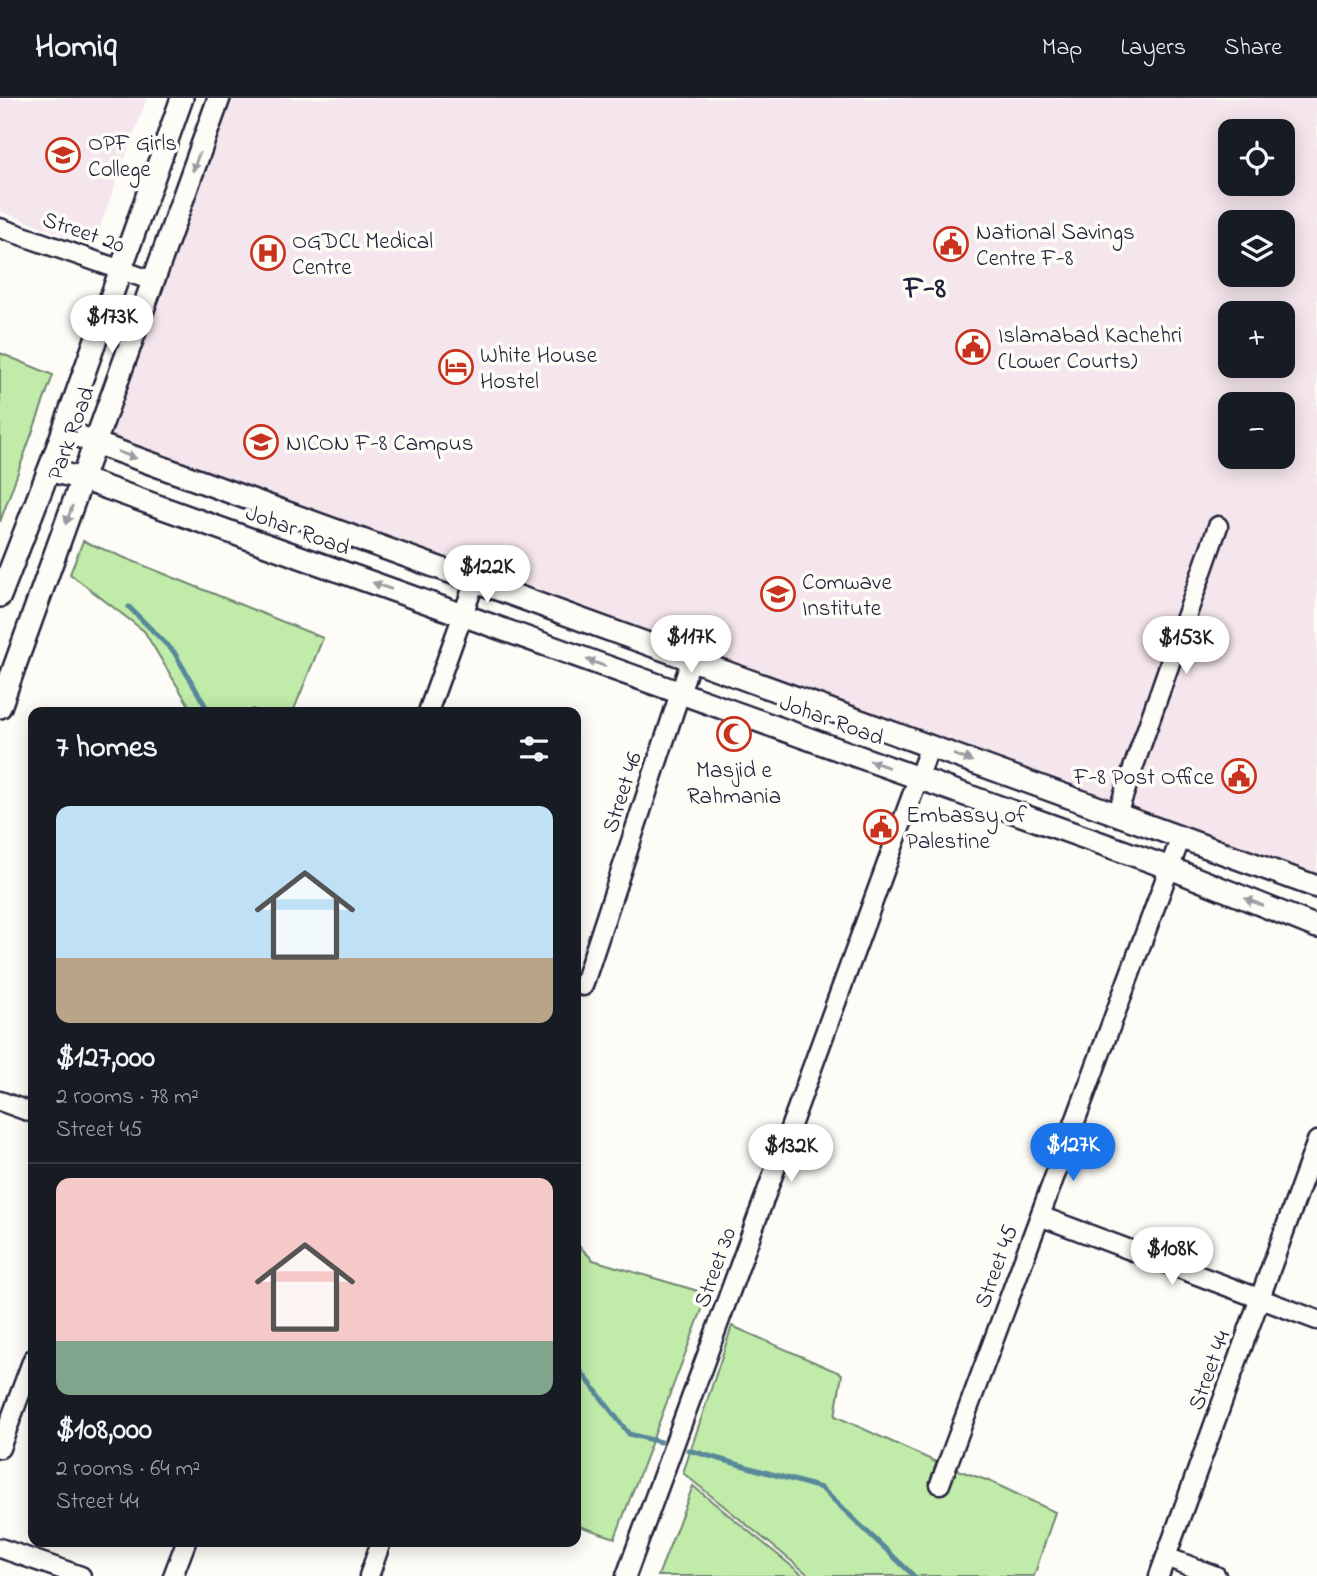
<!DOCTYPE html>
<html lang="en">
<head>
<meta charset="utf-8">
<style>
	:root { --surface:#171b24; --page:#20242c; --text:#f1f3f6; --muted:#9ea1a6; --line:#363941; --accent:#1a73e8 }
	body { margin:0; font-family:"Indie Flower",sans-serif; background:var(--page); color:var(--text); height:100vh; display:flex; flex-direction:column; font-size:26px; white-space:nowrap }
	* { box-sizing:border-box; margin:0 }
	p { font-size:23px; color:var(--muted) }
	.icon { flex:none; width:38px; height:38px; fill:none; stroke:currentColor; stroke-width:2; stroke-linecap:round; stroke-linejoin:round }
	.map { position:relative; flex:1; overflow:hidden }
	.panel { position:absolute; left:28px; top:609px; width:553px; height:840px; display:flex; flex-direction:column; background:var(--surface); border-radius:14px; box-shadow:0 4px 18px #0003 }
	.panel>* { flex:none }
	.fabs { position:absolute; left:1218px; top:21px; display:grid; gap:14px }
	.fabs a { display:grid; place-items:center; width:77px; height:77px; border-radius:14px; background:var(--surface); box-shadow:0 4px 18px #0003; font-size:35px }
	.price { position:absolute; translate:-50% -60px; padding:0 16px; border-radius:24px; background:#fff; color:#222; font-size:23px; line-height:46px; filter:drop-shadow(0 2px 4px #0008) }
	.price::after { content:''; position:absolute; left:50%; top:42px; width:21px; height:16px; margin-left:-10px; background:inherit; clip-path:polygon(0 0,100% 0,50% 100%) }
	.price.current { background:var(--accent); color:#fff }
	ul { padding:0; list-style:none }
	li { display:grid; align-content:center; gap:14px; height:371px; padding:0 28px }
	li+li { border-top:2px solid var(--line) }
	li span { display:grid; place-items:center; height:217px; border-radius:14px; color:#555 }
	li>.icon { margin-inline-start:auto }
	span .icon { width:126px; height:126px; fill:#fffc; stroke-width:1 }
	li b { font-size:30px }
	h2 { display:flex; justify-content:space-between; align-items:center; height:84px; padding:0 28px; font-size:30px }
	header { display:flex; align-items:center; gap:42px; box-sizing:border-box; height:98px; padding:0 35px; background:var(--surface); border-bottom:2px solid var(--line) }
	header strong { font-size:33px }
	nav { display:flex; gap:38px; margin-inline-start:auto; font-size:24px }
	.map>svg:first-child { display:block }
	.built { fill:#f4e6ec; fill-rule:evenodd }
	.green { fill:#c0eba8; stroke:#718672; stroke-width:2 }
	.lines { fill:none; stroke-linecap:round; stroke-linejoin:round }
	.stream { stroke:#59899a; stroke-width:5 }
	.minor-casing { stroke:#22223b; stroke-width:23 }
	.tertiary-casing { stroke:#22223b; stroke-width:26 }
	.minor { stroke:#fdfcf7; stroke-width:18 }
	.tertiary { stroke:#fdfcf7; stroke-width:21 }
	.oneway { fill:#9a9aa2 }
	.labels { text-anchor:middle; stroke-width:7; stroke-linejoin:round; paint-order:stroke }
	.poi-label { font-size:23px; fill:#22223b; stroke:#fdfcf7; text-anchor:start }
	.street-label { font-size:23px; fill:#22223b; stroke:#fdfcf7 }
	.district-label { font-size:30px; font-weight:bold; fill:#22223b; stroke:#fdfcf7 }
</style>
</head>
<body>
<header>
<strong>Homiq</strong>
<nav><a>Map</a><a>Layers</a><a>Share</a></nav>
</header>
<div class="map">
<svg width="1317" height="1478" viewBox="0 0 1317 1478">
	<rect width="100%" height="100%" fill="#fdfcf7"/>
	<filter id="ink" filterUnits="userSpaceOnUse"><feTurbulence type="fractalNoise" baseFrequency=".0143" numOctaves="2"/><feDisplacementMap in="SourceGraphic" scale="14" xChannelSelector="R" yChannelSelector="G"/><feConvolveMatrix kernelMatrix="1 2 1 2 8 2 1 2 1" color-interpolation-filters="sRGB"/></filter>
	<g filter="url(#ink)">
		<path class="built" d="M 0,0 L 147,0 L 93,148 L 0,113 Z
			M 219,0 L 1317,0 L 1317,789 L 95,345 ZM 1230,33 L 1283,33 L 1283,86 L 1230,86 ZM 1230,124 L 1283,124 L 1283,177 L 1230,177 ZM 1230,215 L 1283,215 L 1283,268 L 1230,268 ZM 1230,306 L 1283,306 L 1283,359 L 1230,359 Z"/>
		<path class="green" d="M 0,255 L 53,277 L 0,424 Z
			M 83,443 L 323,540 L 293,614 L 260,614 L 252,611 L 251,614 L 193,614 L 144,533 L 70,476 Z
			M 576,1145 L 593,1162 L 708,1196 L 615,1440 L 576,1427 Z
			M 732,1228 L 842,1276 L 835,1318 L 938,1365 L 989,1383 L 1055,1414 L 1034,1478 L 810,1478 L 683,1375 Z
			M 693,1388 L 804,1478 L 658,1478 Z"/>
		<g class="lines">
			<path class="stream" d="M 129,509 L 174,554 L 209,614
				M 576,1267 L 629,1336 L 660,1344
				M 688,1352 L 821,1390 L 914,1478"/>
			<g class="minor-casing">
				<path id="minor" d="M 0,130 L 153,183
					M 428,614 L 475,483
					M 1117,716 L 1218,428
					M 583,888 L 691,562
					M 0,1003 L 33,1015
					M 1040,1118 L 1317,1222
					M 0,1350 L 33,1261
					M 940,1386 L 1181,739
					M 0,1450 L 81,1478
					M 1166,1459 L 1216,1478
					M 173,1478 L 186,1444
					M 369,1478 L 381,1444
					M 626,1478 L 930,648
					M 1159,1478 L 1317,1043"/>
			</g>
			<g class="tertiary-casing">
				<path id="tertiary" d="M 64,332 L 95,345 L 1317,789
					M 49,372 L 82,381 L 1170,770 L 1317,829
					M 0,498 L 55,356 L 182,0
					M 0,609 L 219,0"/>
			</g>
			<use href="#minor" class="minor"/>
			<use href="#tertiary" class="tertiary"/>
		</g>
		<defs><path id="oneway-solid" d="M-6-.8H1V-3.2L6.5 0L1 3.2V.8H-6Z" transform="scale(1.75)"/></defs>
		<g class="oneway">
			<use href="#oneway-solid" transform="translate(196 64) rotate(110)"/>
			<use href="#oneway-solid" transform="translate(127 357) rotate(20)"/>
			<use href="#oneway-solid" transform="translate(69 417) rotate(110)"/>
			<use href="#oneway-solid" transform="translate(382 488) rotate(-160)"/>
			<use href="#oneway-solid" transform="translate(596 565) rotate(-160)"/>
			<use href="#oneway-solid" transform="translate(963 660) rotate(20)"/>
			<use href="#oneway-solid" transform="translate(879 666) rotate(-160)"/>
			<use href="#oneway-solid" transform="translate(1254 804) rotate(-158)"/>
		</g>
	</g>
	<defs>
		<g id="university-ring" transform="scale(1.75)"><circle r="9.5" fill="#fdfcf7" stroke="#c8321e" stroke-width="1.5"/><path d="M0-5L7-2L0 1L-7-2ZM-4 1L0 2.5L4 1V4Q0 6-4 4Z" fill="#c8321e"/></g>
		<g id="civic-ring" transform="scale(1.75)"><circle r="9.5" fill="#fdfcf7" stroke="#c8321e" stroke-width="1.5"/><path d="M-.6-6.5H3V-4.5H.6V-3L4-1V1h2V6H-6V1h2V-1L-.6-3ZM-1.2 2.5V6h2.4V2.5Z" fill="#c8321e"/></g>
		<g id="hospital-ring" transform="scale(1.75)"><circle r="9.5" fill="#fdfcf7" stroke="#c8321e" stroke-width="1.5"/><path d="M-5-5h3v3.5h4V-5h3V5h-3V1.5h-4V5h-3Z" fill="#c8321e"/></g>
		<g id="hotel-ring" transform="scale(1.75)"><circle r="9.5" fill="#fdfcf7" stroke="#c8321e" stroke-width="1.5"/><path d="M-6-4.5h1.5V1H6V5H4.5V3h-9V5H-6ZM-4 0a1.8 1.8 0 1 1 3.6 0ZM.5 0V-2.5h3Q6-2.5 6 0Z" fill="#c8321e"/></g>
		<g id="mosque-ring" transform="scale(1.75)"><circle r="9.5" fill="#fdfcf7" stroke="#c8321e" stroke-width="1.5"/><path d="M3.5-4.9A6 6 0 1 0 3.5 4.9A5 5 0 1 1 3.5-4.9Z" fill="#c8321e"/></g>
	</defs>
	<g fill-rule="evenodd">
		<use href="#university-ring" x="63" y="57"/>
		<use href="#civic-ring" x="951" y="146"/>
		<use href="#hospital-ring" x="268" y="155"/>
		<use href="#civic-ring" x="973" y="249"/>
		<use href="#hotel-ring" x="456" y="269"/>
		<use href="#university-ring" x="261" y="344"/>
		<use href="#university-ring" x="778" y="496"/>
		<use href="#mosque-ring" x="734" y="636"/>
		<use href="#civic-ring" x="1239" y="678"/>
		<use href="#civic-ring" x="881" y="729"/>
	</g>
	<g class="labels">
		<g class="poi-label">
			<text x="88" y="52">OPF Girls<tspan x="88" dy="26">College</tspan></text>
			<text x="976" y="141">National Savings<tspan x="976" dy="26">Centre F-8</tspan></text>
			<text x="292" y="150">OGDCL Medical<tspan x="292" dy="26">Centre</tspan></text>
			<text x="998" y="244">Islamabad Kachehri<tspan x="998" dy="26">(Lower Courts)</tspan></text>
			<text x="480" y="264">White House<tspan x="480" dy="26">Hostel</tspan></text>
			<text x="286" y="352">NICON F-8 Campus</text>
			<text x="802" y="491">Comwave<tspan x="802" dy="26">Institute</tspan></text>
			<text x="734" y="679" text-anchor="middle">Masjid e<tspan x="734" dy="26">Rahmania</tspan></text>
			<text x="1214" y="686" text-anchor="end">F-8 Post Office</text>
			<text x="906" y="724">Embassy of<tspan x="906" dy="26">Palestine</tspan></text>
		</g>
		<g class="street-label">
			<text transform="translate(84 133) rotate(19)" y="8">Street 20</text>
			<text transform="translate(70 335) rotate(-70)" y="8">Park Road</text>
			<text transform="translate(298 431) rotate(20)" y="8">Johar Road</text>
			<text transform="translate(832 621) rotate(20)" y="8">Johar Road</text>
			<text transform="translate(621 694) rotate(-72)" y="8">Street 46</text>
			<text transform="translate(995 1168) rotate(-70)" y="8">Street 45</text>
			<text transform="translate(714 1169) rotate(-70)" y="8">Street 30</text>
			<text transform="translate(1208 1272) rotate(-70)" y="8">Street 44</text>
		</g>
		<g class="district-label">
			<text x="925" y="199">F-8</text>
		</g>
	</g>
</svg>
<div class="fabs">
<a><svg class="icon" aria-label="locate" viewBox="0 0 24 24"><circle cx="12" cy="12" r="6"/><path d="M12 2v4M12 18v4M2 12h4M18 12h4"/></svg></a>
<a><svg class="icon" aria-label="layers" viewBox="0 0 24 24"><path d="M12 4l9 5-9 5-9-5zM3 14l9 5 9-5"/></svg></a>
<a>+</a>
<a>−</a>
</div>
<b class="price" style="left:112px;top:257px">$173K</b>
<b class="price" style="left:487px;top:507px">$122K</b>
<b class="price" style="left:691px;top:577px">$117K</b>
<b class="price" style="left:1186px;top:578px">$153K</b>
<b class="price current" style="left:1073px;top:1085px">$127K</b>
<b class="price" style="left:791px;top:1086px">$132K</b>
<b class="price" style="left:1172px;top:1189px">$108K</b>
<section class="panel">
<h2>7 homes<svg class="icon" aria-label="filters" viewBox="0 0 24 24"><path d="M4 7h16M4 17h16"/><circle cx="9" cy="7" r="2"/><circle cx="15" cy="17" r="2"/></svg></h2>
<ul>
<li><span style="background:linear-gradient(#bfe0f5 70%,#b9a48a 0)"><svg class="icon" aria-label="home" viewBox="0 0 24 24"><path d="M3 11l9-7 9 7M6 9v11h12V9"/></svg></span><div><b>$127,000</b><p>2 rooms · 78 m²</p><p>Street 45</p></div></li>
<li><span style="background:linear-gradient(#f6c9c9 75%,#7fa58c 0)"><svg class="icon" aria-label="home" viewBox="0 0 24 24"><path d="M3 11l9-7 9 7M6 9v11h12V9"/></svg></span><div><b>$108,000</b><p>2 rooms · 64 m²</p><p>Street 44</p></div></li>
</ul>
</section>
</div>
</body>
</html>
